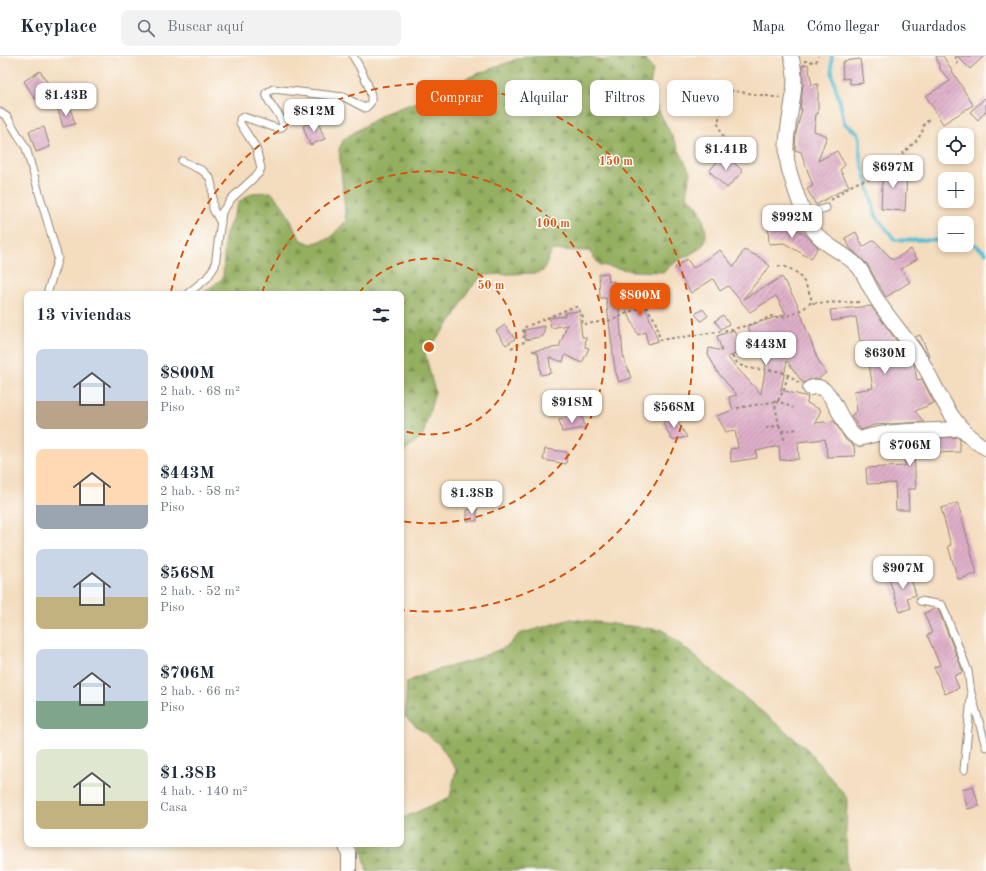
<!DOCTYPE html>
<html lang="es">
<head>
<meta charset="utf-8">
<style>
	:root { --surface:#fff; --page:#f2f2f3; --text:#1f2937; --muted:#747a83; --line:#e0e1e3; --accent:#ea580c }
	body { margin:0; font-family:"Old Standard TT",serif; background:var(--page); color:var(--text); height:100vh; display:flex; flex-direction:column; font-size:15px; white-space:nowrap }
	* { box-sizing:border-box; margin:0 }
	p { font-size:13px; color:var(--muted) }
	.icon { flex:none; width:22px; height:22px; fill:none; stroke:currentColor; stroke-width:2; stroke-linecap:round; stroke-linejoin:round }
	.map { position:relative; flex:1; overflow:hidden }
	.drawer { position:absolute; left:24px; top:235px; width:380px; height:556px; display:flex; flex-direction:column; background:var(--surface); border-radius:8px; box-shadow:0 2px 6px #0003 }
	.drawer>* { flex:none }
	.banner { position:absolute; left:416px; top:24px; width:380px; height:36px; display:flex; gap:8px }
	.controls { position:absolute; left:938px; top:72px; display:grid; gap:8px }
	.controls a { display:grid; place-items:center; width:36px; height:36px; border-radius:8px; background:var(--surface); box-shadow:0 2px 6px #0003; font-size:20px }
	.price { position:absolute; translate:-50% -34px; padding:0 9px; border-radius:8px; background:#fff; color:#222; font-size:13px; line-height:26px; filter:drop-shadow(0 1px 2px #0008) }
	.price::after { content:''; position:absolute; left:50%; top:24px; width:12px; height:9px; margin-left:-6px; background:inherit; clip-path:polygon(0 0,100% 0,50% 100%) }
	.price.current { background:var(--accent); color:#fff }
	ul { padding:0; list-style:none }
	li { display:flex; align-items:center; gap:12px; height:100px; padding:0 12px }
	li span { display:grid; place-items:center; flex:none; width:112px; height:80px; border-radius:8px; color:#555 }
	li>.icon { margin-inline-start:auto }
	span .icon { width:48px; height:48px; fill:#fffc; stroke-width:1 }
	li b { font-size:17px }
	h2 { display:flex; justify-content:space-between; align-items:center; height:48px; padding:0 12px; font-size:17px }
	.pill { padding:0 14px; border-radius:8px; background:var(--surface); box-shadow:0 2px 6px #0003; font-size:14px; line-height:36px }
	.pill.current { background:var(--accent); color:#fff }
	header { display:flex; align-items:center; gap:24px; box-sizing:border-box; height:56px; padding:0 20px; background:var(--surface); border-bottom:1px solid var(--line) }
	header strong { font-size:19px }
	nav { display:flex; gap:22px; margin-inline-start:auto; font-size:14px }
	.search { width:280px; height:36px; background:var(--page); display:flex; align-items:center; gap:10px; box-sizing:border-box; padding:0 14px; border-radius:8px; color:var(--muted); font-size:15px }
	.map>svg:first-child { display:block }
	.forest { fill:url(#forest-firs); stroke:#606d46 }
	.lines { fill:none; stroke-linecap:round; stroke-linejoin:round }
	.stream { stroke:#55bed2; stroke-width:3.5 }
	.building { fill:url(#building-hatch) }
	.lane-casing { stroke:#908474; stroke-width:9 }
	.street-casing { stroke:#908474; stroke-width:16 }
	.path { stroke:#908474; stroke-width:2; stroke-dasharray:3 3; stroke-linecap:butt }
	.lane { stroke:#fff; stroke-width:7 }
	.street { stroke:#fff; stroke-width:14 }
	.ring { fill:none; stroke:#d5540f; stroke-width:2; stroke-dasharray:7 5 }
	.centre { fill:#d5540f; stroke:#fdfcf7; stroke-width:2 }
	.ring-label { font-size:12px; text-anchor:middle; font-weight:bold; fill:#d5540f; stroke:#fdfcf7; stroke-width:3; stroke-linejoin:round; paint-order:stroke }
</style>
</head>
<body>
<header>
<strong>Keyplace</strong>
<div class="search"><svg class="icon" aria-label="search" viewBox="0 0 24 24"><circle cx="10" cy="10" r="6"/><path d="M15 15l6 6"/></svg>Buscar aquí</div>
<nav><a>Mapa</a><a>Cómo llegar</a><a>Guardados</a></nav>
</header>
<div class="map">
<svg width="986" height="815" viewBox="0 0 986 815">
	<defs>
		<pattern id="forest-firs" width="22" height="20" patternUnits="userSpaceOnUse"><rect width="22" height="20" fill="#94af60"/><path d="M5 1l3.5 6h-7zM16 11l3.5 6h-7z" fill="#798f4f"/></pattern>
		<pattern id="building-hatch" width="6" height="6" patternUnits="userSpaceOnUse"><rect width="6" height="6" fill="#dfafc9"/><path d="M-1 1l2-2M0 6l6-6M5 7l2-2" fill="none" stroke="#b58fa3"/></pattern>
	</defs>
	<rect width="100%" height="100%" fill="#fdfcf7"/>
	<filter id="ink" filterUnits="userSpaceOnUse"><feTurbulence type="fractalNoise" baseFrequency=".025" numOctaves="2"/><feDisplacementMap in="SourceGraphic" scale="8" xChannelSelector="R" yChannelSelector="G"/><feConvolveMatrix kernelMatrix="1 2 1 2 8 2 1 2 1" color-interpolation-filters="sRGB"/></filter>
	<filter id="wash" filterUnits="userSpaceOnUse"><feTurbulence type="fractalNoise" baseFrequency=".012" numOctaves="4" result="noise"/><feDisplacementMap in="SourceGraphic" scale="16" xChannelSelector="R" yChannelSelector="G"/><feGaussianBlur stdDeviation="0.9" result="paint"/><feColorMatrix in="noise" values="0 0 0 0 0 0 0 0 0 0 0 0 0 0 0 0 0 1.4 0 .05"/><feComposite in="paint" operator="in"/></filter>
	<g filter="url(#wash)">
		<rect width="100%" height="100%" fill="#f4dcbe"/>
		<path class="forest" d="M 525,0 L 590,0 L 603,5 L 616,0 L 642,0 L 653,14 L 649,35 L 690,116 L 686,140 C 698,149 700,152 704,167 C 713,196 690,195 673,208 C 669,210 667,214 664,216 L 633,215 L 600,209 L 589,195 L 552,194 L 543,215 L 537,217 L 484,219 L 468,235 L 455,260 L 425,297 L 435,336 L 423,379 L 401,399 L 401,238 L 202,238 L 223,222 L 225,180 L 239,146 L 252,137 L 271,136 L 283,150 L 300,183 L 311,188 L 330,182 L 346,165 L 339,93 L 344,83 L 383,58 L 427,42 L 467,22 Z
			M 571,563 L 663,574 L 807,693 L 847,742 L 846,775 L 847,813 L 849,815 L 367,815 L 361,788 L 401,788 L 401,763 L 450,741 L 456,713 L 439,688 L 405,661 L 407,626 L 433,615 L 471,605 L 508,590 L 519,578 Z"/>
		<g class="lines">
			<path class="stream" d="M 832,0 C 829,23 842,43 844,67 L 858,77 L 860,82 L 860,101 L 876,160 L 895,184 L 945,184
				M 967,187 L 974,188 L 986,197"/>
		</g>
		<g id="blocks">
			<path class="building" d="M 936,0 L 943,0 L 973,49 L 943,68 L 926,40 L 950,25 L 940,13 Z
				M 957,0 L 984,0 L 970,13 Z
				M 860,3 L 863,27 L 850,28 L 849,22 L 843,23 L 842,7 L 844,7 L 844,5 Z
				M 808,8 L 812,29 L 818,28 L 818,58 L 816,58 L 814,75 L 827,80 L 818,105 L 837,95 L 845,109 L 840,114 L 849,130 L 816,149 L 807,133 L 813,130 L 801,96 L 795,94 L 796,77 L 802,53 L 800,53 L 803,29 L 802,10 Z
				M 40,15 L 51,32 L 35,43 L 24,25 Z
				M 986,41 L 986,55 L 978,64 L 970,56 Z
				M 70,51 L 75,68 L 63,71 L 58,54 Z
				M 317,64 L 325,83 L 310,89 L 303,70 Z
				M 44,71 L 50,91 L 36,96 L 29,75 Z
				M 724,98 L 743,115 L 727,132 L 709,115 Z
				M 883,108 L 895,109 L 894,117 L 907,117 L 905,155 L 881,153 Z
				M 787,168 L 807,180 L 818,191 L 811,203 L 784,187 L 769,188 L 768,169 Z
				M 856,176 L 863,191 L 874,184 L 893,204 L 911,193 L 917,203 L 901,213 L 910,226 L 886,241 L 867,208 L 850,192 L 845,182 Z
				M 720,194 L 734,211 L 744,194 L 759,201 L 770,210 L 743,243 L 782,221 L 797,247 L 817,302 L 826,317 L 818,323 L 809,324 L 803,327 L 787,305 L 781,334 L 808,341 L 807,347 L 821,354 L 815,367 L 834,365 L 846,384 L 854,390 L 855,400 L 827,401 L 825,383 L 798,386 L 799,403 L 780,404 L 779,390 L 756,395 L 757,402 L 731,406 L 730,393 L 738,392 L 735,374 L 726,376 L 717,360 L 733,354 L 729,341 L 737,339 L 718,317 L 708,298 L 709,292 L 722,295 L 717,280 L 734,274 L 741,296 L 727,301 L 761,338 L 766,309 L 747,270 L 786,258 L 776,240 L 750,256 L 728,230 L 720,235 L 713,223 L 691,237 L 675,211 L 687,203 L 693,212 Z
				M 608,217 L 609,226 L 614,225 L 616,243 L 618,242 L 623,299 L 631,322 L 619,326 L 615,314 L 606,242 L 600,242 L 599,218 Z
				M 641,239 L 658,285 L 648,288 L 645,276 L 638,279 L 621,242 Z
				M 871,250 L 914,308 L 917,324 L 922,323 L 934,347 L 915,355 L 924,366 L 874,369 L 861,374 L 851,360 L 857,355 L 854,335 L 873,332 L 865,285 L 860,285 L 856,261 L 832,265 L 830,254 Z
				M 703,253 L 708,260 L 701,265 L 695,258 Z
				M 579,255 L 582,281 L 586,281 L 585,291 L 589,292 L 582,307 L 565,299 L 563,306 L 549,301 L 551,317 L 541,319 L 538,297 L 532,295 L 559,291 L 567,269 L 551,272 L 549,262 L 565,260 L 565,257 Z
				M 723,259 L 729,268 L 721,273 L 715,265 Z
				M 505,269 L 515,283 L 506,289 L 496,275 Z
				M 545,270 L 543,280 L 526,284 L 524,274 Z
				M 920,279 L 930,301 L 929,301 L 915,281 Z
				M 582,359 L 585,372 L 562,376 L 559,363 Z
				M 674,360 L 687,381 L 672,384 L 663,367 Z
				M 958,381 L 960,383 L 960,396 L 934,397 L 914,395 L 916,433 L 908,433 L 909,454 L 896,454 L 895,427 L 867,428 L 866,412 L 905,410 L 904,384 Z
				M 545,393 L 567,396 L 566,408 L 543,404 Z
				M 958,447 L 977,518 L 958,523 L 948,490 L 951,489 L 941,452 Z
				M 477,453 L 477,465 L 467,465 L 467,454 Z
				M 909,516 L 916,539 L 907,542 L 911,552 L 900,556 L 889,523 Z
				M 935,553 L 938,553 L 963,616 L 954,620 L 959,632 L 945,638 L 934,611 L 940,609 L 927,579 L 932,577 L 924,557 Z
				M 973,730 L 979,750 L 968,753 L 962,733 Z"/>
		</g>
	</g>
	<g filter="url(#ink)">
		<use href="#blocks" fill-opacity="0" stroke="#908474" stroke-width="1"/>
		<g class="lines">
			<g class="lane-casing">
				<path id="lane" d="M 0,56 L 7,61 L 26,92 L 58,202 L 47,238
					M 182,105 L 203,115 L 210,122 L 212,130 L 213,153 L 221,167
					M 806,158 L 826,152
					M 187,238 L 207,222 L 215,210 L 222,156 L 232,142 L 259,117 L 261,112 L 256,92 L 240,67 L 240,63 L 244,61 L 279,73 L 283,70 C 283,59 269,52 266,37 L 273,33 L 344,41 L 365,52 C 368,50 370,49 371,45 C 373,35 359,9 353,0
					M 920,545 L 942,549 L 968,615 L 971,637 L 986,691
					M 964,714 L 971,641"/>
			</g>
			<g class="street-casing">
				<path id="street" d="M 791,0 C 803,37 779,74 789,114 C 795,133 802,158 814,175 C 826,192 848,197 860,213 C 867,224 871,235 878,245 C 891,266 908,283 921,304 C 939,335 952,374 986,392
					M 810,332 C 835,322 839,376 860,383 C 895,371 927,377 962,372
					M 345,788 L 349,798 L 349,815"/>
			</g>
			<path class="path" d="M 955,0 L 958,9
				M 804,5 L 816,6 L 818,0
				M 728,92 L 718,68 L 724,35 L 727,34 L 781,42
				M 831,144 C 840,138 851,128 862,125 C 870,122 871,125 880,119 L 881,108 L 884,106 L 899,101 L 916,85 L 922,77 L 924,68 L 930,63
				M 778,210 C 800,211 807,229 813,248
				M 511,292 L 524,286 L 523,272 L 573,251 L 578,251 L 583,261 L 582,268 L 586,268 L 612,264 L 645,249 L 655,264 L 660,284 C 691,279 745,275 771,260 C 784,264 801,256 810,247 L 863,246
				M 732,300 C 742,320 769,309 786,318 C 791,320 795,324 799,327
				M 737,352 L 778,345 L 784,333 L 788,319
				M 779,369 L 782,375 L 799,373
				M 766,372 L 779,369 L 775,349 L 778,345 L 793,352
				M 782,375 L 785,387"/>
			<use href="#lane" class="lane"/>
			<use href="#street" class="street"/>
		</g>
	</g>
	<g class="ring">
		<path d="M359 237A88 88 0 1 1 401 374"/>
		<path d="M262 237A176 176 0 1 1 401 465"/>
		<path d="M171 236A264 264 0 1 1 401 554"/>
	</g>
	<circle cx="429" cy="291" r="6" class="centre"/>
	<g class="ring-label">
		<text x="616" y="109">150 m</text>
		<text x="553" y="171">100 m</text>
		<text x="491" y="233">50 m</text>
	</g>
</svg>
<div class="controls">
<a><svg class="icon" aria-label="locate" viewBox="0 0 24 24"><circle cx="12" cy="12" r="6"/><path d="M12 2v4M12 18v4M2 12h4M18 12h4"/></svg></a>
<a>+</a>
<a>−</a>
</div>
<b class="price" style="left:66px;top:61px">$1.43B</b>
<b class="price" style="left:314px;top:77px">$812M</b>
<b class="price" style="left:726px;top:115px">$1.41B</b>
<b class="price" style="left:893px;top:133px">$697M</b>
<b class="price" style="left:792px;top:183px">$992M</b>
<b class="price current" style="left:640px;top:261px">$800M</b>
<b class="price" style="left:766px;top:310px">$443M</b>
<b class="price" style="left:885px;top:319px">$630M</b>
<b class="price" style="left:572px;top:368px">$918M</b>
<b class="price" style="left:674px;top:373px">$568M</b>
<b class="price" style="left:910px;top:411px">$706M</b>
<b class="price" style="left:472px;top:459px">$1.38B</b>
<b class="price" style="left:903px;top:534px">$907M</b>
<div class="banner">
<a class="pill current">Comprar</a>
<a class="pill">Alquilar</a>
<a class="pill">Filtros</a>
<a class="pill">Nuevo</a>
</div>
<section class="drawer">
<h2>13 viviendas<svg class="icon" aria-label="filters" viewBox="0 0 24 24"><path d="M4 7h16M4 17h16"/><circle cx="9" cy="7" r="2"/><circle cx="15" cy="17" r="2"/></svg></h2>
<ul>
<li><span style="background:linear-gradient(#c9d6e8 65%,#b9a48a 0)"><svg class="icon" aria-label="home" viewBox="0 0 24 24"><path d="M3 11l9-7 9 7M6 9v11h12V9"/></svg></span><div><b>$800M</b><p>2 hab. · 68 m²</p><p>Piso</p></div></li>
<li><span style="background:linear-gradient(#ffd9b3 70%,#9aa5b1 0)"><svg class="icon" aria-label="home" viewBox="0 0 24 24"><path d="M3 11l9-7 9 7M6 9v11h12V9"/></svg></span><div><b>$443M</b><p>2 hab. · 58 m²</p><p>Piso</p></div></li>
<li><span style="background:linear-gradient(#c9d6e8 60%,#c2b280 0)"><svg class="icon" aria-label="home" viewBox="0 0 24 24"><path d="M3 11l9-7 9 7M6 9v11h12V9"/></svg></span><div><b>$568M</b><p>2 hab. · 52 m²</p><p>Piso</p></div></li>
<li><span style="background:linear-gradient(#c9d6e8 65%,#7fa58c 0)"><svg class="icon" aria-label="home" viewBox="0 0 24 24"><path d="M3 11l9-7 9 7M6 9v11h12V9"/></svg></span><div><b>$706M</b><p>2 hab. · 66 m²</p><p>Piso</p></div></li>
<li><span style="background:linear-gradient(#dfe7d0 65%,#c2b280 0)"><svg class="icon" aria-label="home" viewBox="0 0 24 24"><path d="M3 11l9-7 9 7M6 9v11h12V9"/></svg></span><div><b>$1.38B</b><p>4 hab. · 140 m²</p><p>Casa</p></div></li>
</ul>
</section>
</div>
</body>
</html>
